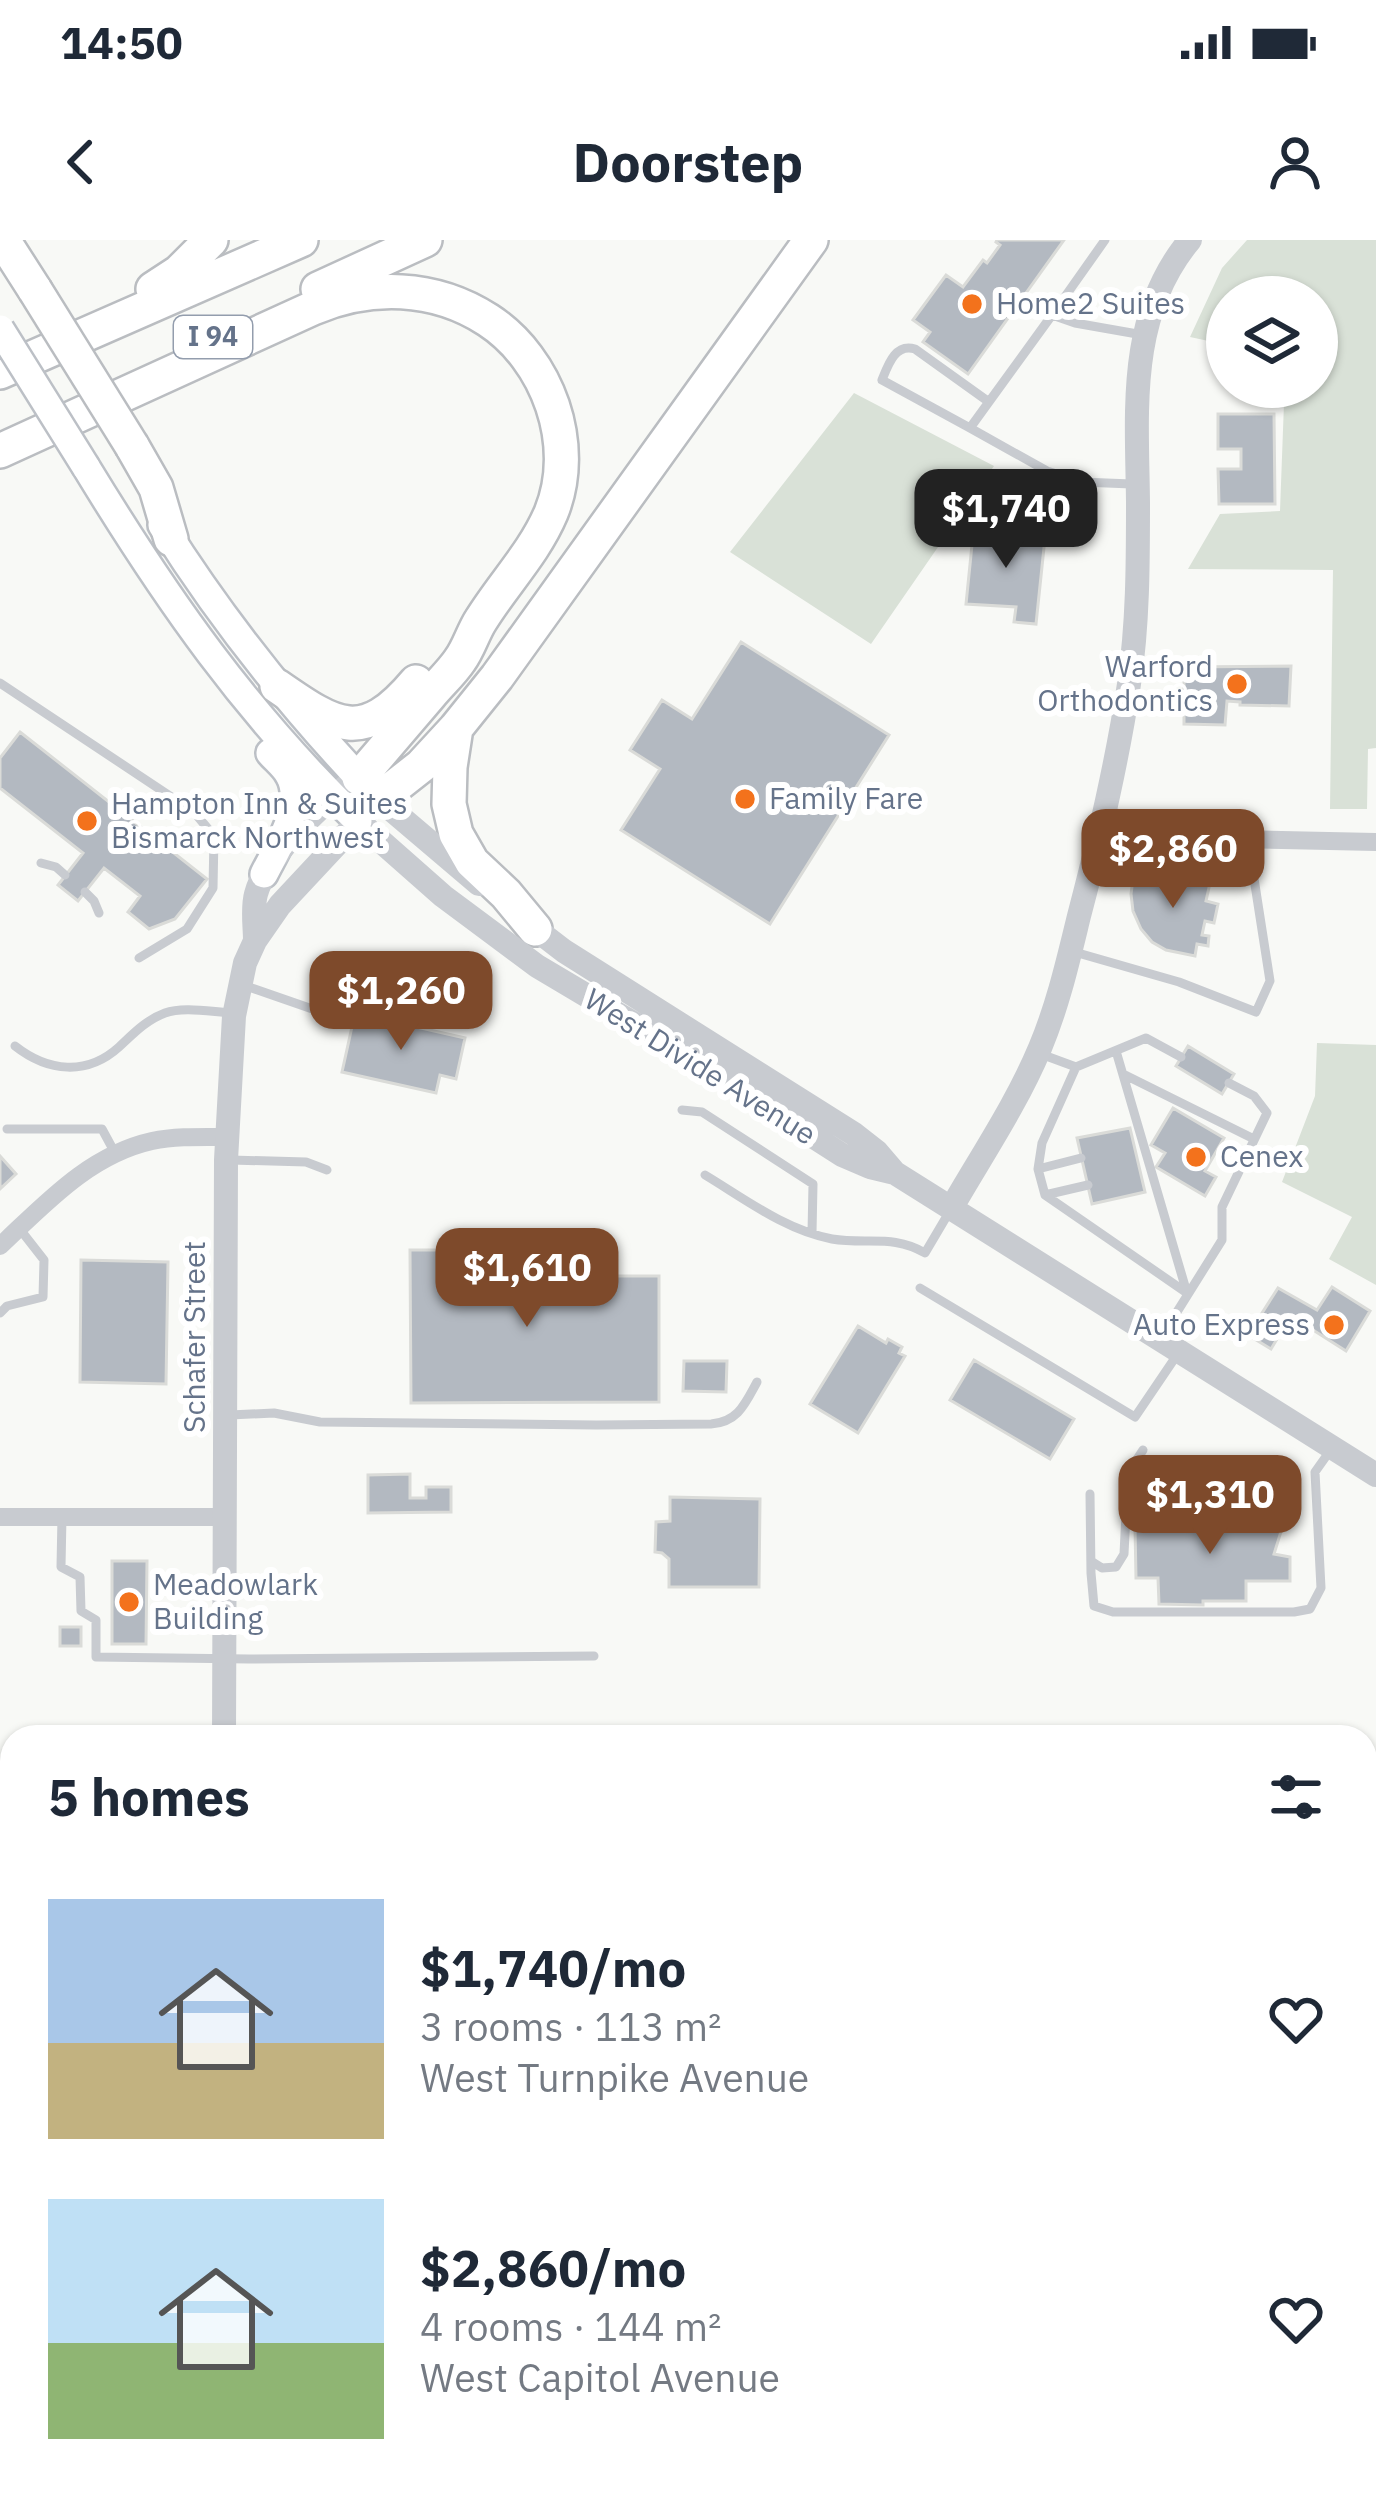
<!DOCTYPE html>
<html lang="en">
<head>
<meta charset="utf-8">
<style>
	:root { --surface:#fff; --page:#f6f6f7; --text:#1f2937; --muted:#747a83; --accent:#7e4a2b }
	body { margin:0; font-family:"IBM Plex Sans",sans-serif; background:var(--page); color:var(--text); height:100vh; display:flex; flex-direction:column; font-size:45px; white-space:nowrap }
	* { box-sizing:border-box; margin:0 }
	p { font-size:39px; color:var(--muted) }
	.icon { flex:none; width:66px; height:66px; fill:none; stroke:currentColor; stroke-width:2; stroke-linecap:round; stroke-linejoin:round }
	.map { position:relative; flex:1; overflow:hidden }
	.details { position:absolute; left:0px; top:1485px; width:1377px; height:771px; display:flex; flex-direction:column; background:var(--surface); border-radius:36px 36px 0 0; box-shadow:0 3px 9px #0004 }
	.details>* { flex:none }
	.controls { position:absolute; left:1206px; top:36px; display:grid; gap:24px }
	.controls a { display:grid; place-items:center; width:132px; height:132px; border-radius:50%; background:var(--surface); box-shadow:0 3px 9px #0004; font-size:60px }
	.price { position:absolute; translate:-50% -102px; padding:0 27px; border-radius:24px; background:var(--accent); color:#fff; font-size:39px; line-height:78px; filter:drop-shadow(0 3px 6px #0008) }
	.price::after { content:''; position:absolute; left:50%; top:72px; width:36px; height:27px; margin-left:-18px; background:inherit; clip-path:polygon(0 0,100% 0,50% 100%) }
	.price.current { background:#222; color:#fff }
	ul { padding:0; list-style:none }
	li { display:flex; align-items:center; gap:36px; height:300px; padding:0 48px }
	li span { display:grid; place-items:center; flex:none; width:336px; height:240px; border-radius:0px; color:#555 }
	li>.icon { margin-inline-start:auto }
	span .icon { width:144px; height:144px; fill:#fffc; stroke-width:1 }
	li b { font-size:51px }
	h2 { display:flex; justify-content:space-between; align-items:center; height:144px; padding:0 48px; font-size:51px }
	.status { display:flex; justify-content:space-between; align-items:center; height:84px; padding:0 60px; background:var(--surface); direction:ltr }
	.status svg { height:33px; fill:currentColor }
	header { display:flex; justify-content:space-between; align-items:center; height:156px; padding:0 48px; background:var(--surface); font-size:54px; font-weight:700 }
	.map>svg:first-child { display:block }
	.green { fill:#d9e1d7 }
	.building { fill:#b3b9c1; stroke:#dadbd8; stroke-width:3 }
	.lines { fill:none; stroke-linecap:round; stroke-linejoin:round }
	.secondary-casing { stroke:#bcc0c6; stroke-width:32 }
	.motorway-casing { stroke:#babdc1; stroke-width:38 }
	.service { stroke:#c8cbd0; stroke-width:9 }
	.minor { stroke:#c8cbd0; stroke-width:18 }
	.tertiary { stroke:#c8cbd0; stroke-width:24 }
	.secondary { stroke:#fff; stroke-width:27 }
	.motorway { stroke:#fff; stroke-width:33 }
	.secondary-bridge-casing { stroke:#bcc0c6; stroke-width:32; stroke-linecap:butt }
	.motorway-bridge-casing { stroke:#babdc1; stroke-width:38; stroke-linecap:butt }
	.secondary-bridge { stroke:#fff; stroke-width:27 }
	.motorway-bridge { stroke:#fff; stroke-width:33 }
	.poi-dot { fill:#f3721c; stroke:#fff; stroke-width:4.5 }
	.labels { text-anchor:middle; stroke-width:12; stroke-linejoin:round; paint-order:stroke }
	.shield { fill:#fff; stroke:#939dad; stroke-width:3 }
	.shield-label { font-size:27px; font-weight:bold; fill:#65738a }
	.poi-label { font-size:30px; fill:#65738a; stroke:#fff; text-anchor:start }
	.street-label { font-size:30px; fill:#65738a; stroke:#fff }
</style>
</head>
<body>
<div class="status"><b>14:50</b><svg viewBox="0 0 49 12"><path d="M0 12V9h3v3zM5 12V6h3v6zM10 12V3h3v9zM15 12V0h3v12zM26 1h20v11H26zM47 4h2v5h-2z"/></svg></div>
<header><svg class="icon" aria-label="back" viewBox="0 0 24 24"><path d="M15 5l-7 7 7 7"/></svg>Doorstep<svg class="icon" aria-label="person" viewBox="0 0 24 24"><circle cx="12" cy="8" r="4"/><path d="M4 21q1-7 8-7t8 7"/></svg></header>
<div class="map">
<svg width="1376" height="2254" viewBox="0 0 1376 2254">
	<rect width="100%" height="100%" fill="#f8f9f6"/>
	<path class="green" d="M 1247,0 L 1376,0 L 1376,508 L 1368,509 L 1367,569 L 1330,569 L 1333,330 L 1188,329 L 1220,274 L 1280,271 L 1284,163 L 1266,164 L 1256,153 L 1255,147 L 1317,147 L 1317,57 L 1227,57 L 1227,105 L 1190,97 L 1222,28 Z
		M 854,153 L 994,226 L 871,404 L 730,312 Z
		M 1317,803 L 1376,805 L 1376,1045 L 1329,1019 L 1352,977 L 1282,942 L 1315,856 Z"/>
	<path class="building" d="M 997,0 L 1064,0 L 968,134 L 923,102 L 930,92 L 913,80 L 946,35 L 963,47 L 983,20 L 987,23 L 1000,5 L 996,2 Z
		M 1218,174 L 1274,174 L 1275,264 L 1219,264 L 1218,229 L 1241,229 L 1241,209 L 1218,209 Z
		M 974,285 L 1045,298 L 1036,384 L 1014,382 L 1016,367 L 966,364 Z
		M 741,402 L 889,495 L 770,684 L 621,590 L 660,529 L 630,510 L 662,460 L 692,479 Z
		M 1291,426 L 1289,466 L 1240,465 L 1240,462 L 1227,461 L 1225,485 L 1184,484 L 1184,427 Z
		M 20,492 L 207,639 L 175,679 L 149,689 L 128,672 L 140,656 L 104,628 L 78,661 L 58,645 L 83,613 L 0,548 L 0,518 Z
		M 1134,632 L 1153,637 L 1154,632 L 1210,643 L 1206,661 L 1218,664 L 1214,683 L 1205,681 L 1202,695 L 1209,696 L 1208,706 L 1197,704 L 1195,716 L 1166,710 L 1152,702 L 1141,689 L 1133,671 L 1131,654 Z
		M 383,772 L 396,775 L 394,782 L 465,798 L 456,839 L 440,835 L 436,853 L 342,832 L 355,773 L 382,779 Z
		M 1188,806 L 1234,834 L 1222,854 L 1176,826 Z
		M 1173,868 L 1224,898 L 1205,931 L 1216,937 L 1205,956 L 1156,927 L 1165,913 L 1151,905 Z
		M 1130,888 L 1145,952 L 1092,964 L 1077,898 Z
		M 0,916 L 16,934 L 0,949 Z
		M 440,1000 L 530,1000 L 530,1026 L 574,1026 L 575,1047 L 611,1047 L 611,1036 L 659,1036 L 659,1162 L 411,1163 L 410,1010 L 440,1010 Z
		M 81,1020 L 168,1022 L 166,1144 L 80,1142 Z
		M 1332,1047 L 1370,1071 L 1346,1111 L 1291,1076 L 1271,1109 L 1248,1095 L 1278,1048 L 1317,1070 Z
		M 858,1086 L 886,1103 L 888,1099 L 902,1107 L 899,1113 L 905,1116 L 858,1193 L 810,1164 Z
		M 974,1120 L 1074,1179 L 1050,1219 L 950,1160 Z
		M 684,1121 L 727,1121 L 726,1152 L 683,1151 Z
		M 410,1234 L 410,1258 L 426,1258 L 426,1247 L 451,1247 L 451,1272 L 368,1273 L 368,1235 Z
		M 670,1257 L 760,1259 L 759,1347 L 669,1347 L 669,1319 L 662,1313 L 655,1312 L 656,1282 L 670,1281 Z
		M 1288,1269 L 1274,1314 L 1290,1317 L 1290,1341 L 1246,1341 L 1246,1361 L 1203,1361 L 1203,1365 L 1159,1364 L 1158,1338 L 1136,1338 L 1135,1287 L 1164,1279 L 1224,1274 L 1245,1275 L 1247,1284 Z
		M 112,1321 L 147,1321 L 146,1404 L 112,1404 Z
		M 60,1387 L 81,1387 L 81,1406 L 60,1406 Z
		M 1365,1527 L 1376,1533 L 1376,1591 L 1365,1584 Z
		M 1367,1643 L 1376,1643 L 1376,1673 L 1367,1673 Z
		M 0,1924 L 12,1935 L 12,2031 L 0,2019 Z
		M 8,2027 L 12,2031 L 12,2064 L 0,2076 L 0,2035 Z
		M 1365,2063 L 1376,2063 L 1376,2100 L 1365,2100 Z
		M 0,2091 L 12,2103 L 12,2119 L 0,2131 Z
		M 24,2244 L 108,2244 L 98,2254 L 24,2254 Z
		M 720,2244 L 811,2244 L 802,2254 L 726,2254 L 718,2247 Z
		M 956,2244 L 992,2244 L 1002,2254 L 943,2254 Z
		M 1187,2244 L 1212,2244 L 1222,2254 L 1175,2254 Z"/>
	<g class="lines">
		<g class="secondary-casing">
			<path id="secondary" d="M 86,227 C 167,360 246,473 358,581
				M 162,285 C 223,382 293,469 372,552
				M 264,634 C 277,608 306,564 289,535 C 285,527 276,520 270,513"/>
		</g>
		<g class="motorway-casing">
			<path id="motorway" d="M 3,0 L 35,50
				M 153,49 L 179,32 L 211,0
				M 318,49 L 425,0
				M 0,132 L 301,0
				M 132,206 L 156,248 L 171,299
				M 0,211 L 313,68 C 370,44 434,45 488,80 C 548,119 579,205 551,273 C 534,313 504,343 481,380 C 473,392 469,408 460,420 C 452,432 440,443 430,455 C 407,482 383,510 359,538
				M 277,446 C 336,487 363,505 416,442
				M 379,559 L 421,526 L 456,488
				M 535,689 L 506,654 L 472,622 L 456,594 L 449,564 L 450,527 L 456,488 L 497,437 L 811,0"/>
		</g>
		<path class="service" d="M 1052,75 L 1105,0
			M 970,188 L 882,140 C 888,125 895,103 915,109 L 989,162
			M 1132,244 L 1081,242 L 1047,231 L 970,188 L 1052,75 L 1075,83 L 1143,95
			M 0,443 L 194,572 L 214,596 L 213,648 L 187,689 L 139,718
			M 41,623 L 56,627 L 65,635
			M 85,652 L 94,661 L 99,673
			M 1071,711 L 1179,742 L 1256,772 L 1270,741 L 1248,600
			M 246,746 L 321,772
			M 15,806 C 48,832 87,836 119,807 C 133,794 146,780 165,773 C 183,766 212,772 232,773
			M 1116,811 L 1187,1053
			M 1038,813 L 1076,827 L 1146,798 L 1181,817
			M 1076,827 L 1042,903 L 1038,929 L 1045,955 L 1187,1053
			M 1123,834 L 1254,899
			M 682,870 L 702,872 L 813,944 L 812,993
			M 7,889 L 102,889 L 115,913
			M 231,920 L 306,922 L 327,930
			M 1038,929 L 1081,918
			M 705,935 C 745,959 785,990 832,999 C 867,1005 893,994 925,1013 L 951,969
			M 1045,955 L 1088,945
			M 920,1048 L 1135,1177 L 1179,1112
			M 0,1073 L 7,1066 L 43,1057 L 44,1020 L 19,988
			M 1160,1099 L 1222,1000 L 1222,967 L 1267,873 L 1254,856 L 1229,843
			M 230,1175 L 274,1173 L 320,1182 L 596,1185 L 711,1184 C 738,1182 745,1164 757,1142
			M 1090,1254 L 1091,1333 L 1094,1366 L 1113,1372 L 1294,1372 L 1310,1369 L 1321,1348 L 1315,1232 L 1332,1208
			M 62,1276 L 61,1327 L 80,1337 L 81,1371 L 96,1380 L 96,1417 L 249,1419 L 594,1416
			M 1091,1321 L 1102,1328 L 1116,1327 L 1124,1314 L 1128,1233 L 1143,1210
			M 0,1788 L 12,1790
			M 887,2244 L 897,2254
			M 1040,2244 L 1051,2254 L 1061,2244
			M 923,2254 L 935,2244
			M 1123,2254 L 1134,2244"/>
		<path class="minor" d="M 1105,575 L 1170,590 L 1233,599 L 1376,602
			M 0,1006 C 45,964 89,915 152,901 C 176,896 202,897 227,897
			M 0,1277 L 226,1277
			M 1365,1851 L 1376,1851"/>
		<path class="tertiary" d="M 358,581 L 443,656 L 537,726 L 670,805 L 842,915 L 870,927 L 895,933
			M 525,681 L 564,711 L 854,894 L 877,912 L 895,933 L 1376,1235
			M 255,701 C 255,686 252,668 256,654 C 266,617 317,568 347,546
			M 952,967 C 982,915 1017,863 1040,808 C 1058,765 1068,721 1079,676 C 1099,600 1117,523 1129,444 C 1138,384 1138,323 1138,262 C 1137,171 1127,75 1190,0
			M 224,1497 L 226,920 L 234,776 L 245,723 L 255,701 L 280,665 L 379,559 L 479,644
			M 217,2254 L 217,2244"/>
		<use href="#secondary" class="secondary"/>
		<use href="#motorway" class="motorway"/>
		<g class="secondary-bridge-casing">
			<path id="secondary-bridge" d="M 0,89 L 86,227"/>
		</g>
		<g class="motorway-bridge-casing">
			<path id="motorway-bridge" d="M 35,50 L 132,206"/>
		</g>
		<use href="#secondary-bridge" class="secondary-bridge"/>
		<use href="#motorway-bridge" class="motorway-bridge"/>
	</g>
	<g class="poi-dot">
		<circle cx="972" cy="64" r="12"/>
		<circle cx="1237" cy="444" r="12"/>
		<circle cx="745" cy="559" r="12"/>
		<circle cx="87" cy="581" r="12"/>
		<circle cx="1196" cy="917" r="12"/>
		<circle cx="1334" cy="1085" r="12"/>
		<circle cx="129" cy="1362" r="12"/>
	</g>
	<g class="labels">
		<rect class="shield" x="174" y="76" width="78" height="42" rx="9"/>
		<g class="shield-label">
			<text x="213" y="106">I 94</text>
		</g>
		<g class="poi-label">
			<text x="996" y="74">Home2 Suites</text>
			<text x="1213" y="437" text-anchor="end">Warford<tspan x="1213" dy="34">Orthodontics</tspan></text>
			<text x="769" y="569">Family Fare</text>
			<text x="111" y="574">Hampton Inn &amp; Suites<tspan x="111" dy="34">Bismarck Northwest</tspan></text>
			<text x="1220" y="927">Cenex</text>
			<text x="1310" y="1095" text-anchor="end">Auto Express</text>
			<text x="153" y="1355">Meadowlark<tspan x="153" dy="34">Building</tspan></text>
		</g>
		<g class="street-label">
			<text transform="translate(700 827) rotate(32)" y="10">West Divide Avenue</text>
			<text transform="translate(195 1097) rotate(-90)" y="10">Schafer Street</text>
		</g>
	</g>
</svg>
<div class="controls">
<a><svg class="icon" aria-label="layers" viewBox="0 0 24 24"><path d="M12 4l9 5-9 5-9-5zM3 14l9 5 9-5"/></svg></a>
</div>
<b class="price current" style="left:1006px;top:331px">$1,740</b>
<b class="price" style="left:1173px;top:671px">$2,860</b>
<b class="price" style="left:401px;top:813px">$1,260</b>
<b class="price" style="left:527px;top:1090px">$1,610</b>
<b class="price" style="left:1210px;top:1317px">$1,310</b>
<section class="details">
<h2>5 homes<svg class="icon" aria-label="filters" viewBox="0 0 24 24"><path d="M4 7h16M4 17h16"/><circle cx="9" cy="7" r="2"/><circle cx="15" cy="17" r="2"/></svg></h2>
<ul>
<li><span style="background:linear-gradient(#a9c7e8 60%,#c2b280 0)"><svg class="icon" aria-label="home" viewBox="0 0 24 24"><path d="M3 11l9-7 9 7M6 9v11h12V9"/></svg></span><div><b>$1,740/mo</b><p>3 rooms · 113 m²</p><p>West Turnpike Avenue</p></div><svg class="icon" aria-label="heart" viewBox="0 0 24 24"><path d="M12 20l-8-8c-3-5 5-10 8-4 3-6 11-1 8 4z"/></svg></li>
<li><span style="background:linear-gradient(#bfe0f5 60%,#8fb573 0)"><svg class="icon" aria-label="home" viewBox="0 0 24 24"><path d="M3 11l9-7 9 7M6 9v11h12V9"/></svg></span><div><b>$2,860/mo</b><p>4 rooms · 144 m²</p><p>West Capitol Avenue</p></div><svg class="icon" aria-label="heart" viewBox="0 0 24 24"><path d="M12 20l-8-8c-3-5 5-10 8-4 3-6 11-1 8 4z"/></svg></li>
</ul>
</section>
</div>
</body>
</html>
